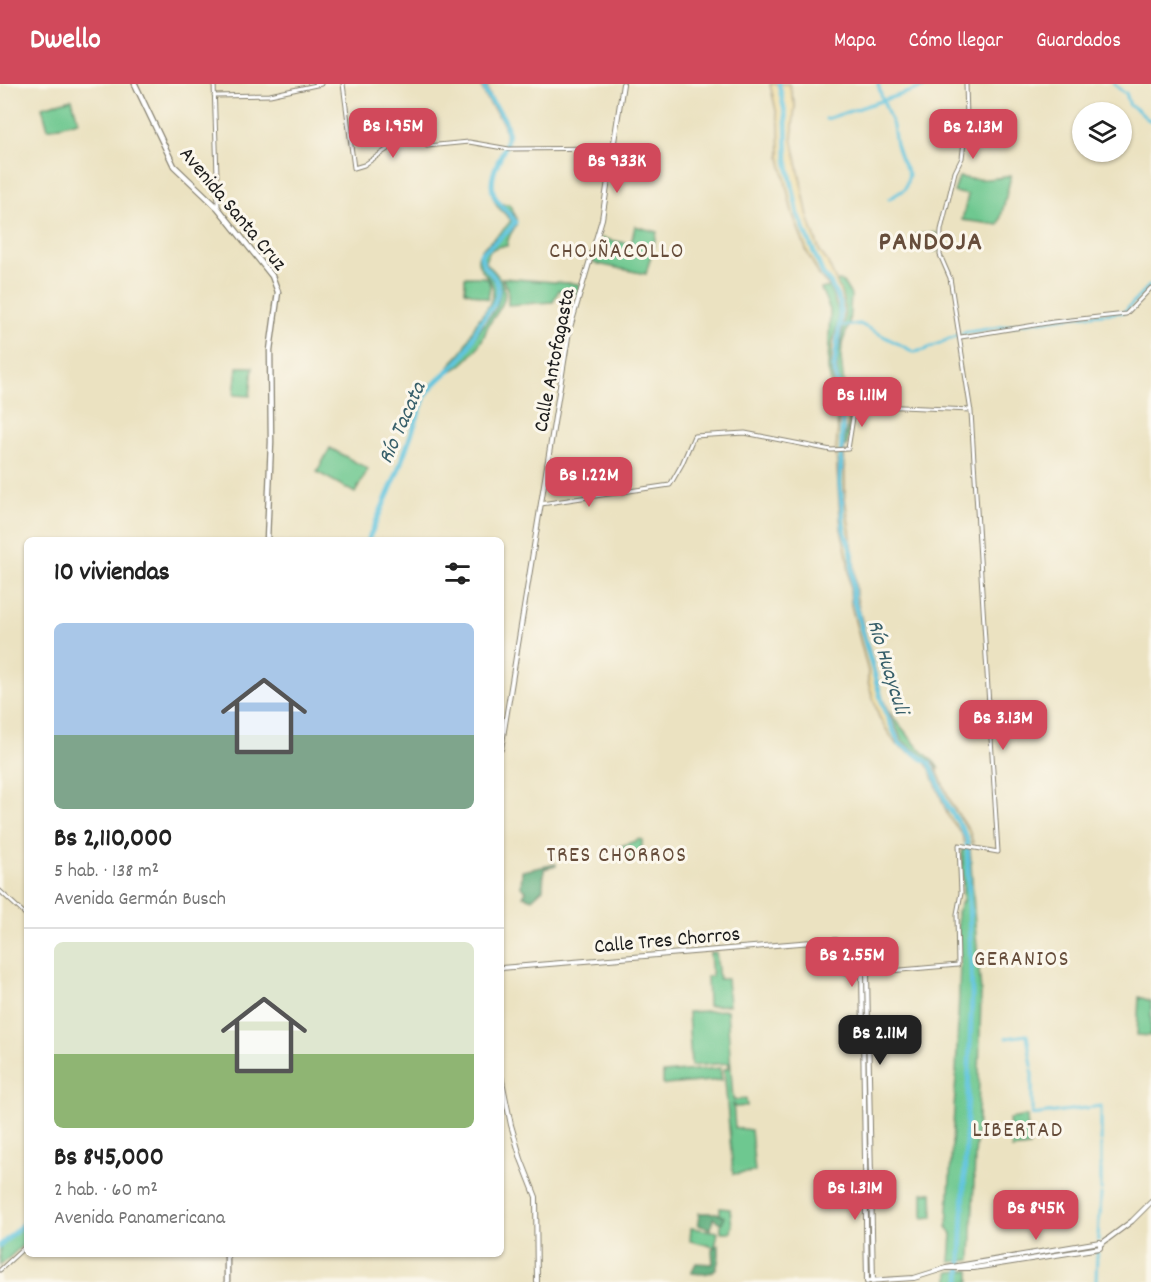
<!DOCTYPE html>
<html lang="es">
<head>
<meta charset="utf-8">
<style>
	:root { --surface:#fff; --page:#f2f2f2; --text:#222; --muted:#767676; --line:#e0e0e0; --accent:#d1495b }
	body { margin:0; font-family:Dekko,sans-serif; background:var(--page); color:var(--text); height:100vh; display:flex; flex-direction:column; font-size:22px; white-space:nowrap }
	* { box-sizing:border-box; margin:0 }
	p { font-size:20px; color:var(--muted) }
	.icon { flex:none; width:33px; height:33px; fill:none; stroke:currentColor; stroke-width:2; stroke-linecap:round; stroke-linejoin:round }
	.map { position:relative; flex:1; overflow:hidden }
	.panel { position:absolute; left:24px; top:453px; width:480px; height:720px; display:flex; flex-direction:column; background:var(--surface); border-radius:9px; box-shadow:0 2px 4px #0004 }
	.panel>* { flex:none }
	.fabs { position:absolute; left:1072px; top:18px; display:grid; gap:12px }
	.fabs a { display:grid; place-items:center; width:60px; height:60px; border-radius:50%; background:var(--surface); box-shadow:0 2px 4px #0004; font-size:30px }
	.price { position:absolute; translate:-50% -51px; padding:0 14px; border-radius:12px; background:var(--accent); color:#fff; font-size:20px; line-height:39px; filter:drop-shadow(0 2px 3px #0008) }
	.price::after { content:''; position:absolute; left:50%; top:36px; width:18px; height:14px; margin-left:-9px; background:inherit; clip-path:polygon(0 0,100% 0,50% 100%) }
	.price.selected { background:#222; color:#fff }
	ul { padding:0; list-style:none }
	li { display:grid; align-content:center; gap:12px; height:318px; padding:0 30px }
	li+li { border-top:2px solid var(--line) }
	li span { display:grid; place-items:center; height:186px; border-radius:9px; color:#555 }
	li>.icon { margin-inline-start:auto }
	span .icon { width:108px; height:108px; fill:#fffc; stroke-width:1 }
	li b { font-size:26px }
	h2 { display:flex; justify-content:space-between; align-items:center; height:72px; padding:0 30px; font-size:26px }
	header { display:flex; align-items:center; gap:36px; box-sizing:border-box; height:84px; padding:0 30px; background:var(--accent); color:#fff }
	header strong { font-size:28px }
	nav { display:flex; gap:33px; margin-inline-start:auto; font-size:21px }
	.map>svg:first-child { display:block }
	.green { fill:#6ec890; stroke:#457256; stroke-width:1.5 }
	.forest { fill:#5aac7a; stroke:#3b644b; stroke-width:1.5 }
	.sand { fill:#eeda9e; stroke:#857b5d; stroke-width:1.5 }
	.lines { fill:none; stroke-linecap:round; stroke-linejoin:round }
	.canal { stroke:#60c4de; stroke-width:3 }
	.river { stroke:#60c4de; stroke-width:5 }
	.tertiary-casing { stroke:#847f6e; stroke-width:5 }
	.secondary-casing { stroke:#847f6e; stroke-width:6 }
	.primary-casing { stroke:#847f6e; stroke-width:7 }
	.tertiary { stroke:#fff; stroke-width:3 }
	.secondary { stroke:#fff; stroke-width:4 }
	.primary { stroke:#fff; stroke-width:4.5 }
	.labels { text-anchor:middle; stroke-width:6; stroke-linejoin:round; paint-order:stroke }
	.street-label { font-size:21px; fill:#1c1c1c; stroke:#fbf7ec }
	.neighbourhood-label { font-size:22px; letter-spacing:1.5px; fill:#664d3b; stroke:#fbf7ec }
	.water-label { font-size:22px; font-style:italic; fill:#375f6a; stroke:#fbf7ec }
	.district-label { font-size:27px; font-weight:bold; letter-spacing:1.5px; fill:#664d3b; stroke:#fbf7ec }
</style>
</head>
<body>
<header>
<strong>Dwello</strong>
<nav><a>Mapa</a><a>Cómo llegar</a><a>Guardados</a></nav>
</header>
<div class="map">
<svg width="1151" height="1198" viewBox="0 0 1151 1198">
	<rect width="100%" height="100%" fill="#fbf7ec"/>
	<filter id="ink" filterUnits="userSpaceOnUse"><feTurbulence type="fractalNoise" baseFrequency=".0167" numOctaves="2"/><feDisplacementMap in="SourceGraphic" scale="12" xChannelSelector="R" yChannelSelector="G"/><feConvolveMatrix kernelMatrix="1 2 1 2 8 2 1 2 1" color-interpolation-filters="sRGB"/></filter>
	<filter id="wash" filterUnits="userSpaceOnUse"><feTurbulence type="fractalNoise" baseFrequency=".008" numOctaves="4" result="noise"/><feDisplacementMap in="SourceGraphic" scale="24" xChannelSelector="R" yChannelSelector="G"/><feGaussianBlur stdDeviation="1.35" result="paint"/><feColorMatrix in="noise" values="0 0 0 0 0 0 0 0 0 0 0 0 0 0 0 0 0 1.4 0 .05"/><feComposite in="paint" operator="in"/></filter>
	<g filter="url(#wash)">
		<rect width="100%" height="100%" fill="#ebe2c1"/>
		<path class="green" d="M 72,15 L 78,37 L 48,45 L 42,23 Z
			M 1011,92 L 999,141 L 962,136 L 968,111 L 954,108 L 959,93 C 977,97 993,95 1011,92 Z
			M 492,111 L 513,137 C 507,153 486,157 479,172 L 482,182 L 495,198 L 497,203 L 495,213 L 491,223 L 479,239 L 464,269 L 449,284 C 450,277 456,276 460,270 C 467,262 470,250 475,241 C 479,234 485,228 489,221 C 503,195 477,191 478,175 C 478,162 504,150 511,136 L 497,122 Z
			M 501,120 L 509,120 C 526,148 509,139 507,162 C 495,162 488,165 485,178 C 492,185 502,194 504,204 C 508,219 495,230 488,242 C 487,244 486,247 485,250 C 479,264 465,281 451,287 L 450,285 L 466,271 L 477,250 L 496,224 L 499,214 L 501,204 L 495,192 L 483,180 L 482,173 L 484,168 L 509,148 L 516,138 L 513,130 Z
			M 635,142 L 657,148 L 646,190 L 593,179 L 601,154 L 631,160 Z
			M 936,149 L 938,151 L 938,167 L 913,166 L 914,151 Z
			M 465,193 L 483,193 L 488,195 L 490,202 L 488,215 L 465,207 Z
			M 502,194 L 580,200 L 577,211 L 559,206 L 553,218 L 508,221 L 508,204 Z
			M 839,197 L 843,198 L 851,211 L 849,240 L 842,260 L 841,274 L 844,302 L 852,323 L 847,362 L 844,362 C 844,351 850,341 848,330 C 846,314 838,301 837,285 C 836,267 844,251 844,235 C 844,223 838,210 836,198 Z
			M 830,203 L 838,226 L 838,239 L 832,262 L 831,286 L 840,324 L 838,348 L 836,324 L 828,285 L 830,226 L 821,205 Z
			M 237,283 L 253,283 L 250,312 L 234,311 Z
			M 330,364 L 368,385 L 355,409 L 317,388 Z
			M 889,628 L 917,662 L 935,679 L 939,685 L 902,657 Z
			M 640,755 L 642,756 L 642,762 L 634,776 L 609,776 L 608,767 Z
			M 962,764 L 970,765 L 975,840 L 981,908 L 978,1035 L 975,1072 L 971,1176 L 950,1178 L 952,1150 L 947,1143 L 956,992 L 960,879 L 957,828 L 963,816 Z
			M 716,868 L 719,895 L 727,895 L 729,921 L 708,922 L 707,892 L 712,892 L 710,869 Z
			M 1139,913 L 1151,917 L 1151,952 L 1137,951 Z
			M 727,926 L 733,1016 L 746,1015 L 747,1022 L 735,1023 L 733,1019 L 735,1044 L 751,1046 L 755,1088 L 733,1090 L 724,985 L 729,984 L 729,979 L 691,982 L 688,928 Z
			M 720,984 L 722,996 L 665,1001 L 663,1000 L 663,989 Z
			M 1027,1032 L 1029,1063 L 1012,1065 L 1009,1035 Z
			M 923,1109 L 932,1109 L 933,1133 L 923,1134 Z
			M 720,1124 L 730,1125 L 732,1142 L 731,1148 L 721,1148 Z
			M 27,1138 L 27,1157 L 0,1182 L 0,1164 Z
			M 691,1144 L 718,1148 L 715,1163 L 690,1157 Z
			M 970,1186 L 970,1198 L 949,1198 L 949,1188 Z"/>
		<path class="forest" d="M 556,780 L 556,782 L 544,785 L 543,805 L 532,815 L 523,812 L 526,807 L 521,803 L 522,787 Z
			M 699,1129 L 717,1129 L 724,1133 L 723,1138 L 720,1139 L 713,1134 L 711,1145 L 698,1141 Z
			M 719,1160 C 720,1184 718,1193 691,1189 L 696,1179 L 713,1180 L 712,1165 Z"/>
		<path class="sand" d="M 481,0 L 487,0 C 490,26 516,29 507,63 L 504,62 C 512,33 485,25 481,0 Z
			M 770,0 L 789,0 L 795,21 L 792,54 L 808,133 L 820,168 L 827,177 L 840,206 L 844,220 L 844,235 L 837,268 L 837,287 L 839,300 L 848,329 L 848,338 L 844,352 L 845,415 L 854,473 L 856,511 L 864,546 L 883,615 L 902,657 L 934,680 L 953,723 L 969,746 L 973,759 L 964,759 L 962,750 L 948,732 L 930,685 L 924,677 L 896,660 L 886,645 L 879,633 L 868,598 L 868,587 L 851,521 L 848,475 L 841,445 L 839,419 L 836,366 L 840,324 L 831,286 L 832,262 L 838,239 L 838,226 L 830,203 L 819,191 L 807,168 L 792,128 L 780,73 L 779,39 Z"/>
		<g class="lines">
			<path class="canal" d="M 878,0 L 882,14
				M 1114,0 L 1123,8
				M 1126,9 L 1130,22 C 1138,23 1143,34 1151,37
				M 883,16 L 893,42 L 896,61 L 901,75 L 909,90 L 905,105 L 889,115
				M 826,35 L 927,2 L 953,0
				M 840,242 L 860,240 L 914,268 L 924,266 L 958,251
				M 962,249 L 1066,233 L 1124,228 L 1151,200
				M 1006,954 L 1027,951 L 1032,982
				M 1032,986 L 1032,1028
				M 1032,1031 L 1101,1022 L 1101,1057
				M 1101,1082 L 1101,1061
				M 1101,1085 L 1101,1106
				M 1100,1130 L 1101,1110
				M 1098,1156 L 1099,1133
				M 1096,1197 L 1097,1168"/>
			<path class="river" d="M 779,0 L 786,34 L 787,76 L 798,130 L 823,190 L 831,200 L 840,219 L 840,237 L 834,285 L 843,325 L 840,399 L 844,446 L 852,469 L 853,514 L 884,625 L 899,659 L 929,679 L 932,684 L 948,723 L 962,744 L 967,755 L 972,912 L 960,1198
				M 368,456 L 396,392 L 425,312 C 435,295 451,287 463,272 C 470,264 473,252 478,243 C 485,229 497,222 498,206 C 500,191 480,186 481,170 L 508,147 L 515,138 C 510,127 496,121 493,108 C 487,82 514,63 506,41 C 502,25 485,16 484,0
				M 0,1162 L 27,1136"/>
		</g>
	</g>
	<g filter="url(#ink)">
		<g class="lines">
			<g class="tertiary-casing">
				<path id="tertiary" d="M 214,0 L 218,122
					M 343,0 L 354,84 L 364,81 L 404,54 L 426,47 L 427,62 L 469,58 L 509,65 L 613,64
					M 214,12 L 270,11 L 321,0
					M 961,253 L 1053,238 L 1126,230 L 1151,204
					M 541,420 L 670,401 L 682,380 L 694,352 L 745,349 L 831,366 L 848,365 L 855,321 L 971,326
					M 0,807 L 27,832
					M 867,889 L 958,881 L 957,830 L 961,809 L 959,761 L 998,768 L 971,328 L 950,194 L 940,171 L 941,146 L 955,88 L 962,74 L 967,34 L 966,0
					M 0,1186 L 27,1161"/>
			</g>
			<g class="secondary-casing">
				<path id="secondary" d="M 501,665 L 569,247 L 602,135 L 623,0
					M 501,884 L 836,856 L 837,888 L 867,889 L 873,1198
					M 862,889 L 867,1198
					M 501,992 L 511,1041 L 521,1075 L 536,1113 L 537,1198
					M 1100,1158 L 1100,1164 L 974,1184 L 946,1184 Z
					M 1101,1160 L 1132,1137 L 1151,1118
					M 867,1197 L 914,1194 L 946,1184"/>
			</g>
			<g class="primary-casing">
				<path id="primary" d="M 135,0 L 174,82 L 218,124 L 272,192 L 278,208 L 270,266 L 271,358 L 267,456
					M 227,1170 L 227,1198"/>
			</g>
			<use href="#tertiary" class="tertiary"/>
			<use href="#secondary" class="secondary"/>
			<use href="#primary" class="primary"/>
		</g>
	</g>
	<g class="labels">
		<g class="street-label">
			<text transform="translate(234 124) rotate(50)" y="7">Avenida Santa Cruz</text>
			<text transform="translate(553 276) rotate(-79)" y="7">Calle Antofagasta</text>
			<text transform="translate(667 855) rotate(-5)" y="7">Calle Tres Chorros</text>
		</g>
		<g class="neighbourhood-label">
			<text x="617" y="173">CHOJÑACOLLO</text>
			<text x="617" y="777">TRES CHORROS</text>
			<text x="1022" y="881">GERANIOS</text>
			<text x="1018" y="1052">LIBERTAD</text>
		</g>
		<g class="water-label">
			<text transform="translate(400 338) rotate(-66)" y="8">Río Tacata</text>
			<text transform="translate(890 582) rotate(73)" y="8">Río Huayculi</text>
		</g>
		<g class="district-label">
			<text x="931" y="165">PANDOJA</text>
		</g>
	</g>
</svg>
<div class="fabs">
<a><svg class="icon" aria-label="layers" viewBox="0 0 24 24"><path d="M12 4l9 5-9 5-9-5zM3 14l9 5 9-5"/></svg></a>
</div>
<b class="price" style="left:393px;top:75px">Bs 1.95M</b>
<b class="price" style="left:973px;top:76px">Bs 2.13M</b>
<b class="price" style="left:617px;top:110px">Bs 933K</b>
<b class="price" style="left:862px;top:344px">Bs 1.11M</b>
<b class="price" style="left:589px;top:424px">Bs 1.22M</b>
<b class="price" style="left:1003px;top:667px">Bs 3.13M</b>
<b class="price" style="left:852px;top:904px">Bs 2.55M</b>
<b class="price selected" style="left:880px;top:982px">Bs 2.11M</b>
<b class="price" style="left:855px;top:1137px">Bs 1.31M</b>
<b class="price" style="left:1036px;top:1157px">Bs 845K</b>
<section class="panel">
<h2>10 viviendas<svg class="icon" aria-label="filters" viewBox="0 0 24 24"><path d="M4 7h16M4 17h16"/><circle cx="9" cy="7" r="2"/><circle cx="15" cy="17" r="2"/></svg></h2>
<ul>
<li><span style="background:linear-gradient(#a9c7e8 60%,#7fa58c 0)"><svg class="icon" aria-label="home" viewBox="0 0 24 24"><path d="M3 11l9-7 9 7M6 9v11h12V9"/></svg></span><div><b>Bs 2,110,000</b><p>5 hab. · 138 m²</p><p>Avenida Germán Busch</p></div></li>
<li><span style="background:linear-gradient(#dfe7d0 60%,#8fb573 0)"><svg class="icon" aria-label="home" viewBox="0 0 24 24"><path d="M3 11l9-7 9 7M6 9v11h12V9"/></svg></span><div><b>Bs 845,000</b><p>2 hab. · 60 m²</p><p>Avenida Panamericana</p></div></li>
</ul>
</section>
</div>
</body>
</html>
